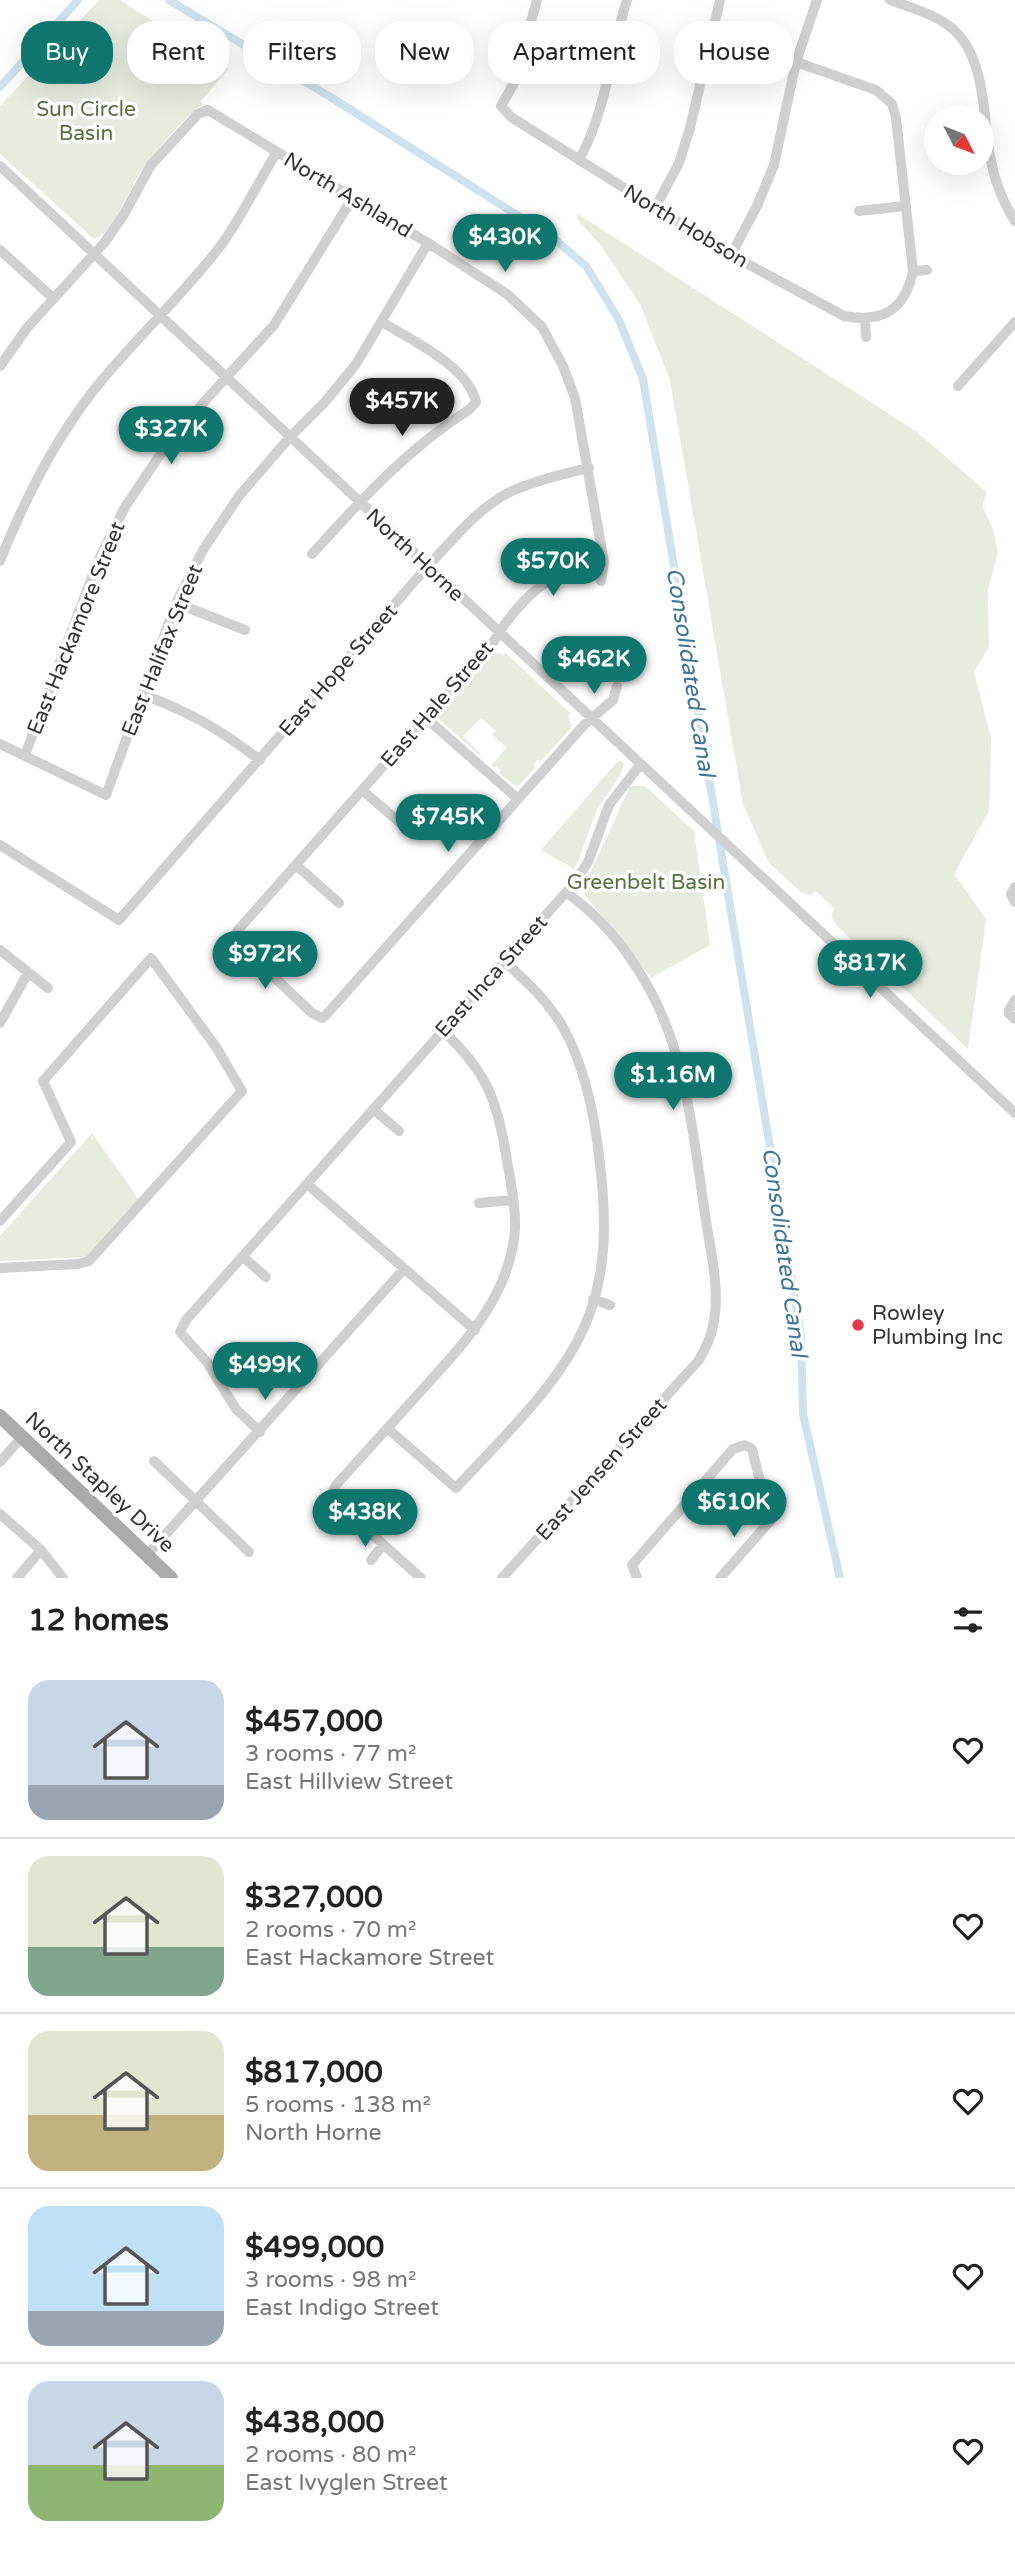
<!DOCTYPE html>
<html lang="en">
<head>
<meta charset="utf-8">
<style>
	:root { --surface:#fff; --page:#f2f2f2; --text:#222; --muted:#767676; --line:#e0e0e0; --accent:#0f766e }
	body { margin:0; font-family:"Varela Round",sans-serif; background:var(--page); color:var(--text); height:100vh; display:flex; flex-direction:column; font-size:26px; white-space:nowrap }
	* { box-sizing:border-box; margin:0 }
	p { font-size:23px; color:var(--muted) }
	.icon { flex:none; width:38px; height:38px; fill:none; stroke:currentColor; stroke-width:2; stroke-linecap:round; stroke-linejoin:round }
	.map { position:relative; height:1578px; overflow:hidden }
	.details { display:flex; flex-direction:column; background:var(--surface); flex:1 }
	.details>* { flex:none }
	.top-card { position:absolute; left:21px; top:21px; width:973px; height:63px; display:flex; gap:14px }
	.needle { width:46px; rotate:132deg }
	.buttons { position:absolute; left:924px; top:105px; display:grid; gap:14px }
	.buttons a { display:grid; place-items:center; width:70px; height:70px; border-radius:50%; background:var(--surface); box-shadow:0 7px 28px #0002; font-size:35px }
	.price { position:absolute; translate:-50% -60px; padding:0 16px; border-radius:24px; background:var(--accent); color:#fff; font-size:23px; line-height:46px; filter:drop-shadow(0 2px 4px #0008) }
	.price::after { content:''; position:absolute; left:50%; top:42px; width:21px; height:16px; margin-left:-10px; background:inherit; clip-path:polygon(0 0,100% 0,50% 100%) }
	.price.active { background:#222; color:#fff }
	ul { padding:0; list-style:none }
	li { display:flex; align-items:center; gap:21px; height:175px; padding:0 28px }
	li+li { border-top:2px solid var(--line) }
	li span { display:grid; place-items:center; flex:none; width:196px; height:140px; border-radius:21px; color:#555 }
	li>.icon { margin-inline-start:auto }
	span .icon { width:84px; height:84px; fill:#fffc; stroke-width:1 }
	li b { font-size:30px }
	h2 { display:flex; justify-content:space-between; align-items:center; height:84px; padding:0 28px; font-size:30px }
	.pill { padding:0 24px; border-radius:28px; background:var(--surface); box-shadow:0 7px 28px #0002; font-size:24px; line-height:63px }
	.pill.active { background:var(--accent); color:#fff }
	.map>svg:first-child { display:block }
	.green { fill:#e6ecdf }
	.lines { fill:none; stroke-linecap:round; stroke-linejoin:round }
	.canal { stroke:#cfe2ee; stroke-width:8 }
	.minor { stroke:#d0d0d0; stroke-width:10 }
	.major { stroke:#ababab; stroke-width:14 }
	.poi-dot { fill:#e63946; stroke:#fff; stroke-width:2.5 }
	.labels { text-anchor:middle; stroke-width:7; stroke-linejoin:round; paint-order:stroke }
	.park-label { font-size:21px; fill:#56703f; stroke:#fff }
	.street-label { font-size:21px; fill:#333; stroke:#fff }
	.poi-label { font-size:21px; fill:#333; stroke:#fff; text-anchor:start }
	.water-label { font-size:23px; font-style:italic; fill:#3f7597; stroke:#fff }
</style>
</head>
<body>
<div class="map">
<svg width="1015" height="1578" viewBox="0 0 1015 1578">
	<rect width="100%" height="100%" fill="#fff"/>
	<path class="green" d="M 99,0 L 120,0 L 229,69 L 201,101 L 202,105 C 186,114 147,161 137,178 C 127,194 113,234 94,239 L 0,154 L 0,106 Z
		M 578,214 L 917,432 L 987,492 L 982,506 L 993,529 L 998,552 L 988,590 L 989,646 L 974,672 L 991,738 L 989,811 L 954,874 L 986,919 L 968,1049 L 835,924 L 831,916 L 834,908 L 816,891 L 811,895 L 802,893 L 769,863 L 743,804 L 670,380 L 640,304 L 602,247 L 576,218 Z
		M 501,653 L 503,655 L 506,653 L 570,713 L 568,716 L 572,727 L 541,761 L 537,760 L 533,764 L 535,768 L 517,787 L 499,773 L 501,770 L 496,766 L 494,768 L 491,766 L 507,747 L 492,735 L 496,731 L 481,718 L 463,736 L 480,753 L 479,755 L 439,719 L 438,716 L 456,695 L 461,695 L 464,692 L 464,686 L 493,654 Z
		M 621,761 L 624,764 C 620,782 604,795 596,812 C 588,831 584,850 574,869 L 541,850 L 617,762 Z
		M 630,786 L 645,786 L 694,831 L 710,945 L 651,978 L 582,891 Z
		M 92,1133 L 139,1200 L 87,1257 L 0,1261 L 0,1236 Z"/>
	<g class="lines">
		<path class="canal" d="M 169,0 L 332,98 L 552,237 L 586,266 L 619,320 L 643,379 L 801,1335 L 803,1414 L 840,1578
			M 0,87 L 78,0"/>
		<path class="minor" d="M 537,0 L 514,83 L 501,106 L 511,117 L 731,255 L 844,316 C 883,323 905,310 913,271 L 896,118 L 892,104 L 876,90 L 796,62
			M 890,0 C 909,7 933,14 949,26 C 986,53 983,116 990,156 C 994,179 1002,201 1015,221
			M 579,160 C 608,107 609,55 627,0
			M 0,166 L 1015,1113
			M 655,208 L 679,163 L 690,128 L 720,0
			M 859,211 L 905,206
			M 0,250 L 53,298
			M 731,255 L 757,206 L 774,165 L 796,62 L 817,0
			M 913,271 L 927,270
			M 865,320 L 866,337
			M 0,366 L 27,328 L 104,243 L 123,216 L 151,165 L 198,114 L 208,110 L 428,243 L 507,294 L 542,327 L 563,366 L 575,398 L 604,562 L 601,581
			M 958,386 L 1015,322
			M 312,554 C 361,500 408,448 470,409 L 476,402 C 468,366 411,340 382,322
			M 0,561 C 25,498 58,433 102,380 C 140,335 183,294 219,248 C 240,220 258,182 277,152
			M 604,562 C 593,564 581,566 571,569 C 539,580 510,613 494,641 L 238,930 L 234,937 L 236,941 L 312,1013 L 322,1018 L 325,1016 L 584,725 L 613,700 L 617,686
			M 176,603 L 245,630
			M 142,694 C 191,713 218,728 260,760
			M 426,718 L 518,799
			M 0,744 L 106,795 L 176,603 L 203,550 L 239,496 L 290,437 L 325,402 L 356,364 L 428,243
			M 25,755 L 98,561 L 125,507 L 164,449 L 184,424 L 274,325 L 352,199
			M 362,790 L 405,827
			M 0,845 L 119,920 L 427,567 C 452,541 478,507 512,491 C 537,480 562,474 589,468
			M 296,865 L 339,903
			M 1015,887 L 1011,894 L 1015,902
			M 0,950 L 48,988
			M 1015,1000 L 1009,1010 L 1009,1014 L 1015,1019
			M 0,1023 L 28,973
			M 373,1109 L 399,1131
			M 307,1184 L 475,1330
			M 479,1203 L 513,1200
			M 0,1221 L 71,1142 L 43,1081 L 151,958 L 216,1047 L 242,1091 L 89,1261 L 78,1264 L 0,1268
			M 243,1257 L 266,1277
			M 593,1299 L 610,1305
			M 387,1428 L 456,1488 C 498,1442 547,1397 577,1342 C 609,1283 607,1219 599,1156 C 594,1112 585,1068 564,1029 C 549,1002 527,982 505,962
			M 260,1432 L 236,1409 L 207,1362 L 180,1332 L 186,1320 L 576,881 L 588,862 L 609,805 L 640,765
			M 154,1461 L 249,1552
			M 0,1462 L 22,1437
			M 0,1514 L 41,1550 L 63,1578
			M 147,1555 L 404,1269
			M 371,1560 L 383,1545
			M 17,1578 L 41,1550
			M 421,1578 L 330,1497 L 336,1485 C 364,1454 393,1422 421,1391 C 464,1343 510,1297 515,1229 C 516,1205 510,1179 506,1155 C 497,1098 485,1070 443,1031
			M 502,1578 L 699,1360 C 705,1349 711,1338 713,1326 C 721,1290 710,1250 705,1214 C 693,1135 687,1054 646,983 C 624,945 601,918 566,892
			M 637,1578 L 632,1565 L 733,1449 L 745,1445 L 752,1449 L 770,1521 L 720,1578"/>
		<path class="major" d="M 0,1416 L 171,1578"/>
	</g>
	<circle class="poi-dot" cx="858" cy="1325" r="7"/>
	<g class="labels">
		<g class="park-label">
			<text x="86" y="116">Sun Circle<tspan x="86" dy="24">Basin</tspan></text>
			<text x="646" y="889">Greenbelt Basin</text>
		</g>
		<g class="street-label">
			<text transform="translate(348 195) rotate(31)" y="7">North Ashland</text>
			<text transform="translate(686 226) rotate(31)" y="7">North Hobson</text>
			<text transform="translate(415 555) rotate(43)" y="7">North Horne</text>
			<text transform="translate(76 628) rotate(-68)" y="7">East Hackamore Street</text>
			<text transform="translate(162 650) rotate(-68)" y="7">East Halifax Street</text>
			<text transform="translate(338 670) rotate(-49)" y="7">East Hope Street</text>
			<text transform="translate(437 704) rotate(-49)" y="7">East Hale Street</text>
			<text transform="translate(491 976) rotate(-48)" y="7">East Inca Street</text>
			<text transform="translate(601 1469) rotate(-48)" y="7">East Jensen Street</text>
			<text transform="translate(100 1482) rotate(43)" y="7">North Stapley Drive</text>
		</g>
		<g class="poi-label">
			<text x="872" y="1320">Rowley<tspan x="872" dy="24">Plumbing Inc</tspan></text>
		</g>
		<g class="water-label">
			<text transform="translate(691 672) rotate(81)" y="8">Consolidated Canal</text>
			<text transform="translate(785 1252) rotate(82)" y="8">Consolidated Canal</text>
		</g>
	</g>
</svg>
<div class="buttons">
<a><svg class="needle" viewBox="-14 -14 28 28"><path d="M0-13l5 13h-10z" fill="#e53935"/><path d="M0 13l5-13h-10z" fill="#767676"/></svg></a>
</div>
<b class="price" style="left:505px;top:274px">$430K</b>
<b class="price active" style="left:402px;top:438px">$457K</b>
<b class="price" style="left:171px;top:466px">$327K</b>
<b class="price" style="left:553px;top:598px">$570K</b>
<b class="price" style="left:594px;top:696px">$462K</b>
<b class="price" style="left:448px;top:854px">$745K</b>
<b class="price" style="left:265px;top:991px">$972K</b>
<b class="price" style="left:870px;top:1000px">$817K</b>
<b class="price" style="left:673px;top:1112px">$1.16M</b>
<b class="price" style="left:265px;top:1402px">$499K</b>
<b class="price" style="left:734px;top:1539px">$610K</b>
<b class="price" style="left:365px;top:1549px">$438K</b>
<div class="top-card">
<a class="pill active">Buy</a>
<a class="pill">Rent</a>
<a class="pill">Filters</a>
<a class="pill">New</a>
<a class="pill">Apartment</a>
<a class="pill">House</a>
</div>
</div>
<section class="details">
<h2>12 homes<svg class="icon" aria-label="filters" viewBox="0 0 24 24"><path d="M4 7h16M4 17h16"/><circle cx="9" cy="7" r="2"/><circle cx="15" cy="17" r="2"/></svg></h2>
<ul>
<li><span style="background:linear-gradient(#c9d6e8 75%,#9aa5b1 0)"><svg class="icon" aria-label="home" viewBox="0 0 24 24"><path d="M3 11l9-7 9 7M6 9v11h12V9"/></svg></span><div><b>$457,000</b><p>3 rooms · 77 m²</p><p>East Hillview Street</p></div><svg class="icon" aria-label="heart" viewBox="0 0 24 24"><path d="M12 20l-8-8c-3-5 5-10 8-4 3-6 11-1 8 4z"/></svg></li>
<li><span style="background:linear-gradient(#dfe7d0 65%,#7fa58c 0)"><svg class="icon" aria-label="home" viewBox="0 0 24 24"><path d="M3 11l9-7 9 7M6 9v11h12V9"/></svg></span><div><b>$327,000</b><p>2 rooms · 70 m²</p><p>East Hackamore Street</p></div><svg class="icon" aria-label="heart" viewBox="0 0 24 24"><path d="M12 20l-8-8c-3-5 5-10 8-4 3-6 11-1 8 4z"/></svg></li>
<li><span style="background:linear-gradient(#dfe7d0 60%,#c2b280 0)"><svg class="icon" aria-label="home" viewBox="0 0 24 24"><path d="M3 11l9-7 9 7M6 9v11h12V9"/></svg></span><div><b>$817,000</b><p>5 rooms · 138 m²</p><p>North Horne</p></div><svg class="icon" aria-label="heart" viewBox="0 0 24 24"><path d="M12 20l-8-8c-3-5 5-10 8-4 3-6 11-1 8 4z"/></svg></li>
<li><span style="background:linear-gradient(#bfe0f5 75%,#9aa5b1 0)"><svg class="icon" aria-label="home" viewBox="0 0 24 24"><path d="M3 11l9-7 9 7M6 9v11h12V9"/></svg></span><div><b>$499,000</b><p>3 rooms · 98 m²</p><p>East Indigo Street</p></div><svg class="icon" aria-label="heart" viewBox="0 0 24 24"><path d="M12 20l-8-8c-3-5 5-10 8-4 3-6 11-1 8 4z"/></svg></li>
<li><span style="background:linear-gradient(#c9d6e8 60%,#8fb573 0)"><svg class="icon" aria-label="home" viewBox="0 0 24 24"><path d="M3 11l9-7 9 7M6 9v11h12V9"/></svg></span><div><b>$438,000</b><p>2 rooms · 80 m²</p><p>East Ivyglen Street</p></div><svg class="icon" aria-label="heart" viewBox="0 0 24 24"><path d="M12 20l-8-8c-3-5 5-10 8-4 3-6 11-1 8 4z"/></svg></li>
</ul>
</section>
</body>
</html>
